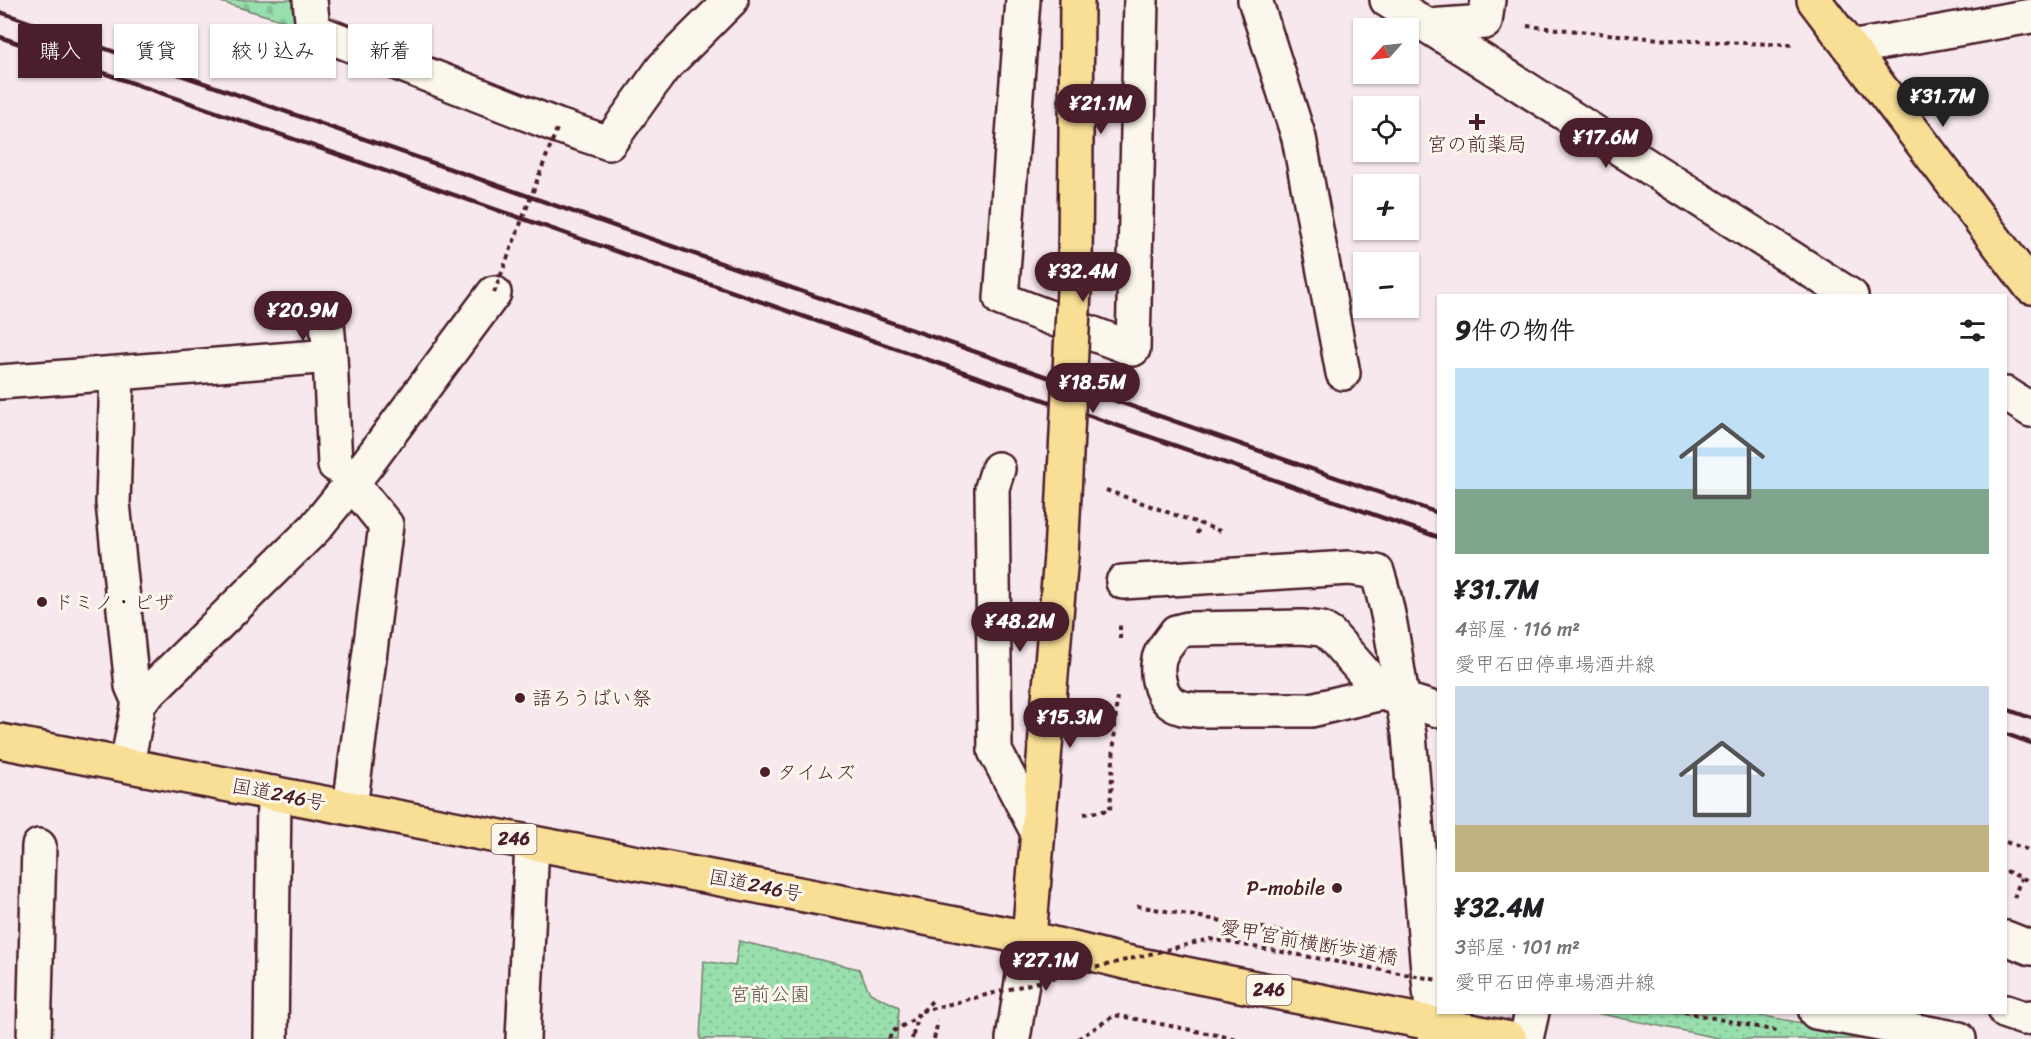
<!DOCTYPE html>
<html lang="ja">
<head>
<meta charset="utf-8">
<style>
	:root { --surface:#fff; --page:#f2f2f2; --text:#202124; --muted:#757577; --accent:#4a1f2b }
	body { margin:0; font-family:Sriracha,"Klee One",sans-serif; background:var(--page); color:var(--text); height:100vh; display:flex; flex-direction:column; font-size:22px; white-space:nowrap }
	* { box-sizing:border-box; margin:0 }
	p { font-size:20px; color:var(--muted) }
	.icon { flex:none; width:33px; height:33px; fill:none; stroke:currentColor; stroke-width:2; stroke-linecap:round; stroke-linejoin:round }
	.map { position:relative; flex:1; overflow:hidden }
	.drawer { position:absolute; left:1437px; top:294px; width:570px; height:720px; display:flex; flex-direction:column; background:var(--surface); border-radius:0px; box-shadow:0 2px 4px #0004 }
	.drawer>* { flex:none }
	.banner { position:absolute; left:18px; top:24px; width:570px; height:54px; display:flex; gap:12px }
	.needle { width:39px; rotate:243deg }
	.fabs { position:absolute; left:1353px; top:18px; display:grid; gap:12px }
	.fabs a { display:grid; place-items:center; width:66px; height:66px; border-radius:0px; background:var(--surface); box-shadow:0 2px 4px #0004; font-size:30px }
	.price { position:absolute; translate:-50% -51px; padding:0 14px; border-radius:21px; background:var(--accent); color:#fff; font-size:20px; line-height:39px; filter:drop-shadow(0 2px 3px #0008) }
	.price::after { content:''; position:absolute; left:50%; top:36px; width:18px; height:14px; margin-left:-9px; background:inherit; clip-path:polygon(0 0,100% 0,50% 100%) }
	.price.current { background:#222; color:#fff }
	ul { padding:0; list-style:none }
	li { display:grid; align-content:center; gap:12px; height:318px; padding:0 18px }
	li span { display:grid; place-items:center; height:186px; border-radius:0px; color:#555 }
	li>.icon { margin-inline-start:auto }
	span .icon { width:108px; height:108px; fill:#fffc; stroke-width:1 }
	li b { font-size:26px }
	h2 { display:flex; justify-content:space-between; align-items:center; height:72px; padding:0 18px; font-size:26px }
	.chip { padding:0 21px; border-radius:0px; background:var(--surface); box-shadow:0 2px 4px #0004; font-size:21px; line-height:54px }
	.chip.current { background:var(--accent); color:#fff }
	.map>svg:first-child { display:block }
	.green { fill:url(#green-dots); stroke:#717f6c; stroke-width:1.5 }
	.cemetery { fill:url(#cemetery-stones); stroke:#717f6c; stroke-width:1.5 }
	.lines { fill:none; stroke-linecap:round; stroke-linejoin:round }
	.minor-casing { stroke:#4a1f2b; stroke-width:38 }
	.major-casing { stroke:#4a1f2b; stroke-width:38 }
	.highway-casing { stroke:#4a1f2b; stroke-width:38 }
	.path { stroke:#4a1f2b; stroke-width:4; stroke-dasharray:4.5 4.5; stroke-linecap:butt }
	.minor { stroke:#fbf7ec; stroke-width:33 }
	.major { stroke:#f9df96; stroke-width:33 }
	.highway { stroke:#f9df96; stroke-width:33 }
	.rail { stroke:#4a1f2b; stroke-width:4.5 }
	.major-bridge-casing { stroke:#4a1f2b; stroke-width:38; stroke-linecap:butt }
	.path-bridge { stroke:#4a1f2b; stroke-width:4; stroke-dasharray:4.5 4.5; stroke-linecap:butt }
	.major-bridge { stroke:#f9df96; stroke-width:33 }
	.poi-dot { fill:#4a1f2b; stroke:#fbf7ec; stroke-width:2 }
	.labels { text-anchor:middle; stroke-width:6; stroke-linejoin:round; paint-order:stroke }
	.shield { fill:#fbf7ec; stroke:#7f6065; stroke-width:1.5 }
	.shield-label { font-size:18px; font-weight:bold; fill:#4a1f2b }
	.poi-label { font-size:20px; fill:#4a1f2b; stroke:#fbf7ec; text-anchor:start }
	.street-label { font-size:20px; fill:#4a1f2b; stroke:#fbf7ec }
	.park-label { font-size:20px; fill:#5e4f4c; stroke:#fbf7ec }
</style>
</head>
<body>
<div class="map">
<svg width="2031" height="1039" viewBox="0 0 2031 1039">
	<defs>
		<pattern id="green-dots" width="8" height="8" patternUnits="userSpaceOnUse" patternTransform="scale(1.5)"><rect width="8" height="8" fill="#98dfad"/><path d="M2 2h.1M6 6h.1" fill="none" stroke="#84bf95" stroke-width="1.8" stroke-linecap="round"/></pattern>
		<pattern id="cemetery-stones" width="16" height="16" patternUnits="userSpaceOnUse" patternTransform="scale(1.5)"><rect width="16" height="16" fill="#98dfad"/><path d="M2 7V4a2 2 0 0 1 4 0v3zM10 15v-3a2 2 0 0 1 4 0v3z" fill="#84bf95"/></pattern>
	</defs>
	<rect width="100%" height="100%" fill="#f6e8ed"/>
	<filter id="ink" filterUnits="userSpaceOnUse"><feTurbulence type="fractalNoise" baseFrequency=".0167" numOctaves="2"/><feDisplacementMap in="SourceGraphic" scale="12" xChannelSelector="R" yChannelSelector="G"/><feConvolveMatrix kernelMatrix="1 2 1 2 8 2 1 2 1" color-interpolation-filters="sRGB"/></filter>
	<g filter="url(#ink)">
		<path class="green" d="M 739,941 L 859,969 L 870,993 L 899,1007 L 897,1039 L 700,1039 L 704,961 L 735,966 Z
			M 1596,1013 L 1753,1013 L 1764,1016 L 1888,1039 L 1723,1039 Z"/>
		<path class="cemetery" d="M 214,0 L 299,0 L 301,26 Z"/>
		<g class="lines">
			<g class="minor-casing">
				<path id="minor" d="M 310,0 L 313,30 L 558,126 L 609,143 L 663,68 L 731,0
					M 1023,0 L 1001,299 L 1133,349 L 1141,0
					M 1255,0 L 1299,138 L 1343,373
					M 1387,0 L 1851,296
					M 1428,26 L 1485,22 L 1488,0
					M 1850,48 L 2031,16
					M 327,324 L 330,356
					M 117,373 L 330,356 L 335,465 L 347,472 L 351,482 L 386,525 L 350,808
					M 0,382 L 117,373 L 113,503 L 132,686 L 139,702
					M 2006,394 L 2031,410
					M 998,469 L 992,488 L 995,751 L 1037,831
					M 1123,582 L 1349,568 L 1377,572 C 1394,624 1397,680 1409,734 L 1427,959 L 1435,1039
					M 1382,693 L 1330,634 L 1322,629 L 1302,627 L 1188,629 L 1176,632 C 1171,639 1163,648 1160,656 C 1155,670 1159,692 1170,702 C 1178,709 1189,709 1198,710 L 1311,710 L 1382,693 L 1438,710
					M 127,764 L 139,702 L 315,528 L 367,464 L 494,293
					M 2006,938 L 2031,948
					M 1816,1012 L 1959,1039
					M 2006,1012 L 2024,1018 L 2031,1017
					M 34,1039 L 39,846
					M 271,1039 L 274,793
					M 523,1039 L 532,843
					M 1013,1039 L 1029,938
					M 1526,1039 L 1532,1012"/>
			</g>
			<g class="major-casing">
				<path id="major" d="M 1814,0 L 2031,287
					M 1075,269 L 1077,0
					M 1029,938 L 1061,556"/>
			</g>
			<g class="highway-casing">
				<path id="highway" d="M 0,741 L 1029,938 L 1125,962 L 1510,1039"/>
			</g>
			<path class="path" d="M 1527,26 L 1669,40 L 1795,45
				M 1106,490 L 1223,532
				M 1197,534 L 1200,523
				M 1120,639 L 1120,622
				M 1084,814 L 1110,810 L 1117,694
				M 2006,842 L 2031,851
				M 2006,871 L 2031,882
				M 2014,898 L 2021,878
				M 1137,906 L 1384,949
				M 1684,1012 L 1777,1031
				M 889,1039 L 892,1032 L 916,1018 L 933,1000
				M 912,1039 L 913,1035
				M 934,1039 L 938,1021
				M 1078,1039 L 1115,1015 L 1237,1039"/>
			<use href="#minor" class="minor"/>
			<use href="#major" class="major"/>
			<use href="#highway" class="highway"/>
			<path class="rail" d="M 0,12 L 1438,513
				M 0,37 L 1438,537
				M 2006,709 L 2031,718
				M 2006,734 L 2031,743"/>
			<g class="major-bridge-casing">
				<path id="major-bridge" d="M 1061,556 L 1075,269"/>
			</g>
			<path class="path-bridge" d="M 494,293 L 558,126
				M 913,1035 L 918,1012 L 1210,939 L 1438,980"/>
			<use href="#major-bridge" class="major-bridge"/>
		</g>
	</g>
	<g class="poi-dot">
		<path d="M1474 113h6v6h6v6h-6v6h-6v-6h-6v-6h6z"/>
		<circle cx="42" cy="602" r="6"/>
		<circle cx="520" cy="698" r="6"/>
		<circle cx="765" cy="772" r="6"/>
		<circle cx="1337" cy="888" r="6"/>
	</g>
	<g class="labels">
		<g class="shield">
			<rect x="491.5" y="824" width="45" height="30" rx="4.5"/>
			<rect x="1246.5" y="975" width="45" height="30" rx="4.5"/>
		</g>
		<g class="shield-label">
			<text x="514" y="845">246</text>
			<text x="1269" y="996">246</text>
		</g>
		<g class="poi-label">
			<text x="1477" y="151" text-anchor="middle">宮の前薬局</text>
			<text x="54" y="609">ドミノ・ピザ</text>
			<text x="532" y="705">語ろうばい祭</text>
			<text x="777" y="779">タイムズ</text>
			<text x="1325" y="895" text-anchor="end">P-mobile</text>
		</g>
		<g class="street-label">
			<text transform="translate(279 794) rotate(11)" y="7">国道246号</text>
			<text transform="translate(756 885) rotate(11)" y="7">国道246号</text>
			<text transform="translate(1309 942) rotate(10)" y="7">愛甲宮前横断歩道橋</text>
		</g>
		<g class="park-label">
			<text x="770" y="1001">宮前公園</text>
		</g>
	</g>
</svg>
<div class="fabs">
<a><svg class="needle" viewBox="-14 -14 28 28"><path d="M0-13l5 13h-10z" fill="#e53935"/><path d="M0 13l5-13h-10z" fill="#757577"/></svg></a>
<a><svg class="icon" aria-label="locate" viewBox="0 0 24 24"><circle cx="12" cy="12" r="6"/><path d="M12 2v4M12 18v4M2 12h4M18 12h4"/></svg></a>
<a>+</a>
<a>−</a>
</div>
<b class="price current" style="left:1943px;top:128px">¥31.7M</b>
<b class="price" style="left:1101px;top:135px">¥21.1M</b>
<b class="price" style="left:1606px;top:169px">¥17.6M</b>
<b class="price" style="left:1083px;top:303px">¥32.4M</b>
<b class="price" style="left:303px;top:342px">¥20.9M</b>
<b class="price" style="left:1093px;top:414px">¥18.5M</b>
<b class="price" style="left:1020px;top:653px">¥48.2M</b>
<b class="price" style="left:1070px;top:749px">¥15.3M</b>
<b class="price" style="left:1046px;top:992px">¥27.1M</b>
<div class="banner">
<a class="chip current">購入</a>
<a class="chip">賃貸</a>
<a class="chip">絞り込み</a>
<a class="chip">新着</a>
</div>
<section class="drawer">
<h2>9件の物件<svg class="icon" aria-label="filters" viewBox="0 0 24 24"><path d="M4 7h16M4 17h16"/><circle cx="9" cy="7" r="2"/><circle cx="15" cy="17" r="2"/></svg></h2>
<ul>
<li><span style="background:linear-gradient(#bfe0f5 65%,#7fa58c 0)"><svg class="icon" aria-label="home" viewBox="0 0 24 24"><path d="M3 11l9-7 9 7M6 9v11h12V9"/></svg></span><div><b>¥31.7M</b><p>4部屋 · 116 m²</p><p>愛甲石田停車場酒井線</p></div></li>
<li><span style="background:linear-gradient(#c9d6e8 75%,#c2b280 0)"><svg class="icon" aria-label="home" viewBox="0 0 24 24"><path d="M3 11l9-7 9 7M6 9v11h12V9"/></svg></span><div><b>¥32.4M</b><p>3部屋 · 101 m²</p><p>愛甲石田停車場酒井線</p></div></li>
</ul>
</section>
</div>
</body>
</html>
